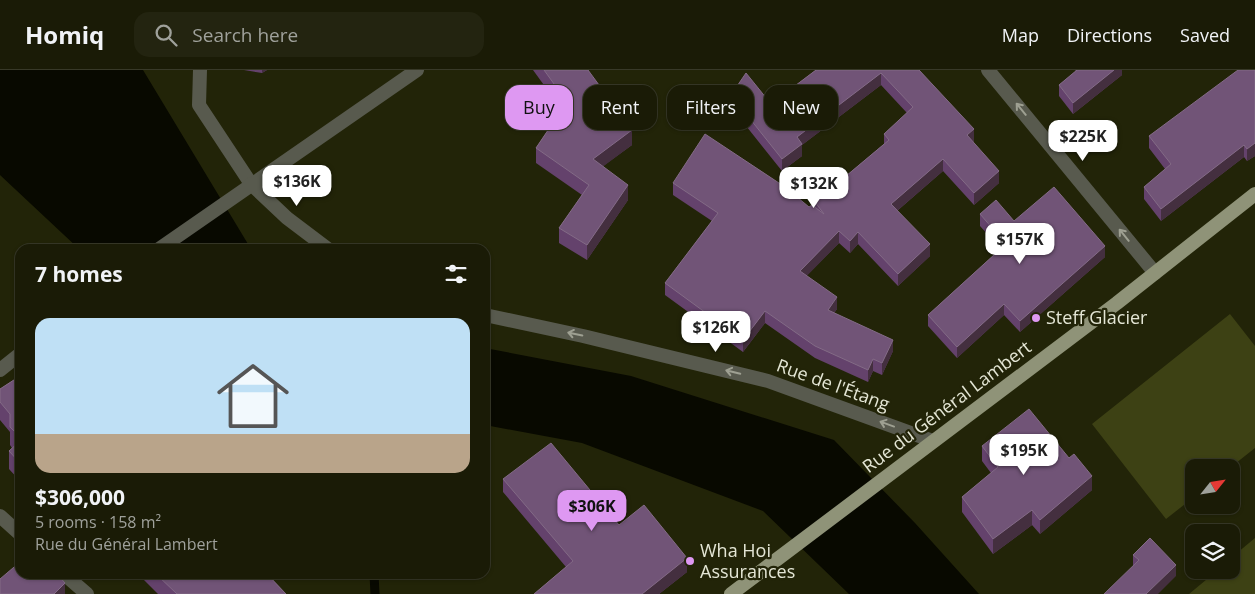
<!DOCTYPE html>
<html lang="en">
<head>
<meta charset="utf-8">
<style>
	:root { --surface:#1a1b06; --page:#232410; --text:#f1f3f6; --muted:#9fa19b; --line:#383928; --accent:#de98f2 }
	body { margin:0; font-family:"Open Sans",sans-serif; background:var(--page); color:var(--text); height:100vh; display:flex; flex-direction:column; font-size:19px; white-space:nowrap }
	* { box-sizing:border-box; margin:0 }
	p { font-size:16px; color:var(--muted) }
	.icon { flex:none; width:28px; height:28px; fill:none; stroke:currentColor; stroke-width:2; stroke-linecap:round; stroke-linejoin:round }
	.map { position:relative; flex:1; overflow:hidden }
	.side { position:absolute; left:15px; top:174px; width:475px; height:335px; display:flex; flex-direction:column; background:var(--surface); border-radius:15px; box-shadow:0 1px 4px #0004,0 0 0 1px var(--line) }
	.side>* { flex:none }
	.hud { position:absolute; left:505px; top:15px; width:475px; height:45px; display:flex; gap:10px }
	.needle { width:32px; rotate:60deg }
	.tools { position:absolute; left:1185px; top:389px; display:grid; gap:10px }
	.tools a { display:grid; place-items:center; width:55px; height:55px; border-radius:10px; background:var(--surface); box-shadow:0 1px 4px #0004,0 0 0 1px var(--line); font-size:25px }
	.price { position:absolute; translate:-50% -42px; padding:0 11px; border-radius:10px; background:#fff; color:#222; font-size:16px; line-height:32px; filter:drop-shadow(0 1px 2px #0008) }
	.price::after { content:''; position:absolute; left:50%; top:30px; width:15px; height:11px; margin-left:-8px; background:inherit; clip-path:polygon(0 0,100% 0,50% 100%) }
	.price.on { background:var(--accent); color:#111 }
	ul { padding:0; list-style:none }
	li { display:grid; align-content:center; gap:10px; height:265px; padding:0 20px }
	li+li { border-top:1px solid var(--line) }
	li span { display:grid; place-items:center; height:155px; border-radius:15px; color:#555 }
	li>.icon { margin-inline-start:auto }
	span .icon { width:90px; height:90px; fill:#fffc; stroke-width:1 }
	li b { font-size:21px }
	h2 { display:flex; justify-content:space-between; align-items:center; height:60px; padding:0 20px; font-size:21px }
	.tag { padding:0 18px; border-radius:15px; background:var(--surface); box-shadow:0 1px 4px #0004,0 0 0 1px var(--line); font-size:18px; line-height:45px }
	.tag.on { background:var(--accent); color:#111 }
	header { display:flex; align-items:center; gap:30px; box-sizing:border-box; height:70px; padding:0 25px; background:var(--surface); border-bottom:1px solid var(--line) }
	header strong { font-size:24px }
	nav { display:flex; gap:28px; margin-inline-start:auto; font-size:18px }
	.search { width:350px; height:45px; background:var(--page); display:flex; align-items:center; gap:12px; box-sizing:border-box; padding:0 18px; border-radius:15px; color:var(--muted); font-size:19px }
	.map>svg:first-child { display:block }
	.green { fill:#3d4114 }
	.water { fill:#080900 }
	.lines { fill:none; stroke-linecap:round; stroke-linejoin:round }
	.stream { stroke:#080900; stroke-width:9 }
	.pedestrian { stroke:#585a4e; stroke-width:14 }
	.minor { stroke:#585a4e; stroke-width:14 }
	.primary { stroke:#8f9378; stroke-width:14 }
	.wall { fill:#64426c }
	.shaded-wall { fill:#442f3f }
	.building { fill:#715477; stroke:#836b86 }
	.oneway { stroke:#9ea092 }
	.poi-dot { fill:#de98f2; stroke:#222408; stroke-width:2 }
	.labels { text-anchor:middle; stroke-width:4.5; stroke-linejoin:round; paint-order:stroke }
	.poi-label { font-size:18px; fill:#e4e6d5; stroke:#222408; text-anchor:start }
	.street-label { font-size:18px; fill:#e4e6d5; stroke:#222408 }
</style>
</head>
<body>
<header>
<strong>Homiq</strong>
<div class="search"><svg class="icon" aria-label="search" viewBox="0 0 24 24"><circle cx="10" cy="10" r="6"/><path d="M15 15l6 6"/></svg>Search here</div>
<nav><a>Map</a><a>Directions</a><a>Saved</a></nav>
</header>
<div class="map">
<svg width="1255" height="524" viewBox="0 0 1255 524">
	<rect width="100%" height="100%" fill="#222408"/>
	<path class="green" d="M 1230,244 L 1255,276 L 1255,378 L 1231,397 L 1194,398 L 1194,427 L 1166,449 L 1092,354 Z
		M 1255,468 L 1255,524 L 1189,524 L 1218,500 L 1231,500 L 1231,488 Z"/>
	<path class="water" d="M 0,0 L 143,0 L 251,179 L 79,179 L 0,105 Z
		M 485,278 L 631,306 L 834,370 L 915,453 L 979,524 L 849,524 L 763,441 L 582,373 L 485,355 Z"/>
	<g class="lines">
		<path class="stream" d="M 374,504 L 375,524"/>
		<path class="pedestrian" d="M 200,0 L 199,35 L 251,114"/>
		<path class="minor" d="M 988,0 L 1155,203
			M 251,114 L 287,148 L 328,179
			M 159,179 L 417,0
			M 485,245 L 583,266 L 768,311 L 933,371
			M 0,300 L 20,284
			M 0,446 L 20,464
			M 64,504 L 87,524"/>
		<path class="primary" d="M 731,524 L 1117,233 L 1255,124"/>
	</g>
	<path class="wall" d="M 244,0 L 267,0 L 262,3 Z
		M 533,0 L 588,0 L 632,75 L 603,96 L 628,130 L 587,190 L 559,173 L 559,158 L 582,125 L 536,93 L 536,78 L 562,40 Z
		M 816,0 L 919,0 L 974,71 L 973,72 L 999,113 L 974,135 L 943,101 L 897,141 L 930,186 L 898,216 L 858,174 L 850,183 L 839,173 L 806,206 L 837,239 L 834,243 L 893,281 L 882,305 L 873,301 L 868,312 L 815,288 L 765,253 L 743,282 L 665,225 L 665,213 L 712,151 L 673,125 L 673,113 L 815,138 L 815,132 L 884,74 L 884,64 L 907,43 L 881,15 L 802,75 L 802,86 L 782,101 L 731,37 L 731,25 L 771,34 Z
		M 1075,0 L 1122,0 L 1122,5 L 1073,44 L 1059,26 L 1059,15 L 1076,1 Z
		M 1255,0 L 1255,86 L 1247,91 L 1244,87 L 1161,151 L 1144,129 L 1144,117 L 1165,99 L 1149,78 L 1149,66 Z
		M 980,144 L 1014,151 L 1105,187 L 1020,262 L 1004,245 L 957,288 L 928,256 L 928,245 L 1001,179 L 980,156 Z
		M 20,306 L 20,411 L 9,399 L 9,381 L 12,378 L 10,375 L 10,362 L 0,350 L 0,319 Z
		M 982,376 L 1092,420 L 1040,464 L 1032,455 L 993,484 L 962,442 L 962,427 L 991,403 L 982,391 Z
		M 503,409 L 619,455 L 687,502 L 659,524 L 534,524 L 566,497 L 503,422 Z
		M 1133,485 L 1176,506 L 1133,496 Z
		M 138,504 L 267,504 L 286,524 L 158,524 Z"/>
	<path class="shaded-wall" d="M 262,0 L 267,0 L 262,3 Z
		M 1114,0 L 1122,0 L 1122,5 L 1073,44 L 1073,33 Z
		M 881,3 L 881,15 L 802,75 L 802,86 L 782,101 L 782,89 L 797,67 Z
		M 974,59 L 974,71 L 967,77 L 967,65 Z
		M 632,60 L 632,75 L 593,104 L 593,89 Z
		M 1255,73 L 1255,86 L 1247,91 L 1247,79 Z
		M 1244,75 L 1244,87 L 1161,151 L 1161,139 Z
		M 943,89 L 943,101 L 891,146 L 891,134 Z
		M 999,101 L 999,113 L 974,135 L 974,123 Z
		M 628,115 L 628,130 L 587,190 L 587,175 Z
		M 839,161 L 839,173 L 800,213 L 800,201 Z
		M 858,162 L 858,174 L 850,183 L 850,171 Z
		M 930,174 L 930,186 L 898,216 L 898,204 Z
		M 1105,176 L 1105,187 L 1020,262 L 1020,251 Z
		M 837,227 L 837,239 L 828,252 L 828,240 Z
		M 1004,234 L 1004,245 L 957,288 L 957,277 Z
		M 765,241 L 765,253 L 743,282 L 743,270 Z
		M 893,270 L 893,281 L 882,305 L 882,293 Z
		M 873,289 L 873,301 L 868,312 L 868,300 Z
		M 1092,406 L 1092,420 L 1040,464 L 1040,450 Z
		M 1032,440 L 1032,455 L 993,484 L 993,469 Z
		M 687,488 L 687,502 L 659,524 L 642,524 Z
		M 1176,495 L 1176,506 L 1158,524 L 1146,524 Z
		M 65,513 L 65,524 L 54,524 Z"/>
	<path class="building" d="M 544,0 L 588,0 L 632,60 L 593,89 L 628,115 L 587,175 L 559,158 L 589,115 L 536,78 L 567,32 Z
		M 816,0 L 919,0 L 974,59 L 967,65 L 999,101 L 974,123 L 943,89 L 891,134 L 930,174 L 898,204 L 858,162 L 850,171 L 839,161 L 800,201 L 837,227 L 828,240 L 893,270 L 882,293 L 873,289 L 868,300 L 815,276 L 765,241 L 743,270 L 665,213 L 718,143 L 673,113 L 705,64 L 785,117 L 809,137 L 812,135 L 824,144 L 815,132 L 889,70 L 884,64 L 913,37 L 881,3 L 797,67 L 802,74 L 782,89 L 731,25 L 746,3 L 771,34 Z
		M 1077,0 L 1114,0 L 1073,33 L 1059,15 Z
		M 1238,0 L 1255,0 L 1255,73 L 1247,79 L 1244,75 L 1161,139 L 1144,117 L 1171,94 L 1149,66 Z
		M 1054,117 L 1105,176 L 1020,251 L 1004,234 L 957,277 L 928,245 L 1006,174 L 980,144 L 996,130 L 1014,151 Z
		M 20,306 L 20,367 L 10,357 L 10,344 L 0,332 L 0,319 Z
		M 1029,339 L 1069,388 L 1074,384 L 1092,406 L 1040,450 L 1032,440 L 993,469 L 962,427 L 998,397 L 982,376 Z
		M 20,371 L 20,393 L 9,381 Z
		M 551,373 L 619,455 L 644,435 L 687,488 L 642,524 L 534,524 L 573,491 L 503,409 Z
		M 1150,468 L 1176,495 L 1146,524 L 1104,524 L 1139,490 L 1133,485 Z
		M 20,492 L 20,504 L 57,504 L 65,513 L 54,524 L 0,524 L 0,509 Z
		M 156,504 L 267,504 L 286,524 L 177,524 Z"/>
	<defs><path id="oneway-shaft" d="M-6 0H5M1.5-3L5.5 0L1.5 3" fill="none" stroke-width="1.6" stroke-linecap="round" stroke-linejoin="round" transform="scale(1.25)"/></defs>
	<g class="oneway">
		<use href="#oneway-shaft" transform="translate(1021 39) rotate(-129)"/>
		<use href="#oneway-shaft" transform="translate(1124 165) rotate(-129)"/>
		<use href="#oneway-shaft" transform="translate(575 264) rotate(-168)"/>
		<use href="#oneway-shaft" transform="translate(733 302) rotate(-166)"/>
		<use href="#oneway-shaft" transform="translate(887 354) rotate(-160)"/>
	</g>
	<g class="poi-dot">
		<circle cx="1036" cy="248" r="5"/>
		<circle cx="690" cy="491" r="5"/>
	</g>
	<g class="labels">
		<g class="poi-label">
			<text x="1046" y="254">Steff Glacier</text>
			<text x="700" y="487">Wha Hoi<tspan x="700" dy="21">Assurances</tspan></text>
		</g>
		<g class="street-label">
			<text transform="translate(833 315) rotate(20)" y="6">Rue de l'Étang</text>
			<text transform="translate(947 337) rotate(-37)" y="6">Rue du Général Lambert</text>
		</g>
	</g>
</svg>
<div class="tools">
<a><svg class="needle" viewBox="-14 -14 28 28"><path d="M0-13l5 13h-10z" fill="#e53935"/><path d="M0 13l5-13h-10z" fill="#9fa19b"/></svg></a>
<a><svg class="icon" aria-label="layers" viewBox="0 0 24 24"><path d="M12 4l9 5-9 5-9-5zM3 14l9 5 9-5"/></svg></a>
</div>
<b class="price" style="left:1083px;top:92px">$225K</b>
<b class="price" style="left:297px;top:137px">$136K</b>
<b class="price" style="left:814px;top:139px">$132K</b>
<b class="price" style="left:1020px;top:195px">$157K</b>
<b class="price" style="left:716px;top:283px">$126K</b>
<b class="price" style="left:1024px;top:406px">$195K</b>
<b class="price on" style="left:592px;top:462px">$306K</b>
<div class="hud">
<a class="tag on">Buy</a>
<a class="tag">Rent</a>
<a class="tag">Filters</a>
<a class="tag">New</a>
</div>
<section class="side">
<h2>7 homes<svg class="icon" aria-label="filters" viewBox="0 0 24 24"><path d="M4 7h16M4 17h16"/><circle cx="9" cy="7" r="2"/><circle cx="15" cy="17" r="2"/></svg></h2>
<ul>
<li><span style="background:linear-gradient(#bfe0f5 75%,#b9a48a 0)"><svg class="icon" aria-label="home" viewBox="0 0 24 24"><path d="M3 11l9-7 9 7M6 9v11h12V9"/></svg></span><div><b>$306,000</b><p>5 rooms · 158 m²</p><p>Rue du Général Lambert</p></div></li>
</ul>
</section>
</div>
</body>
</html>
